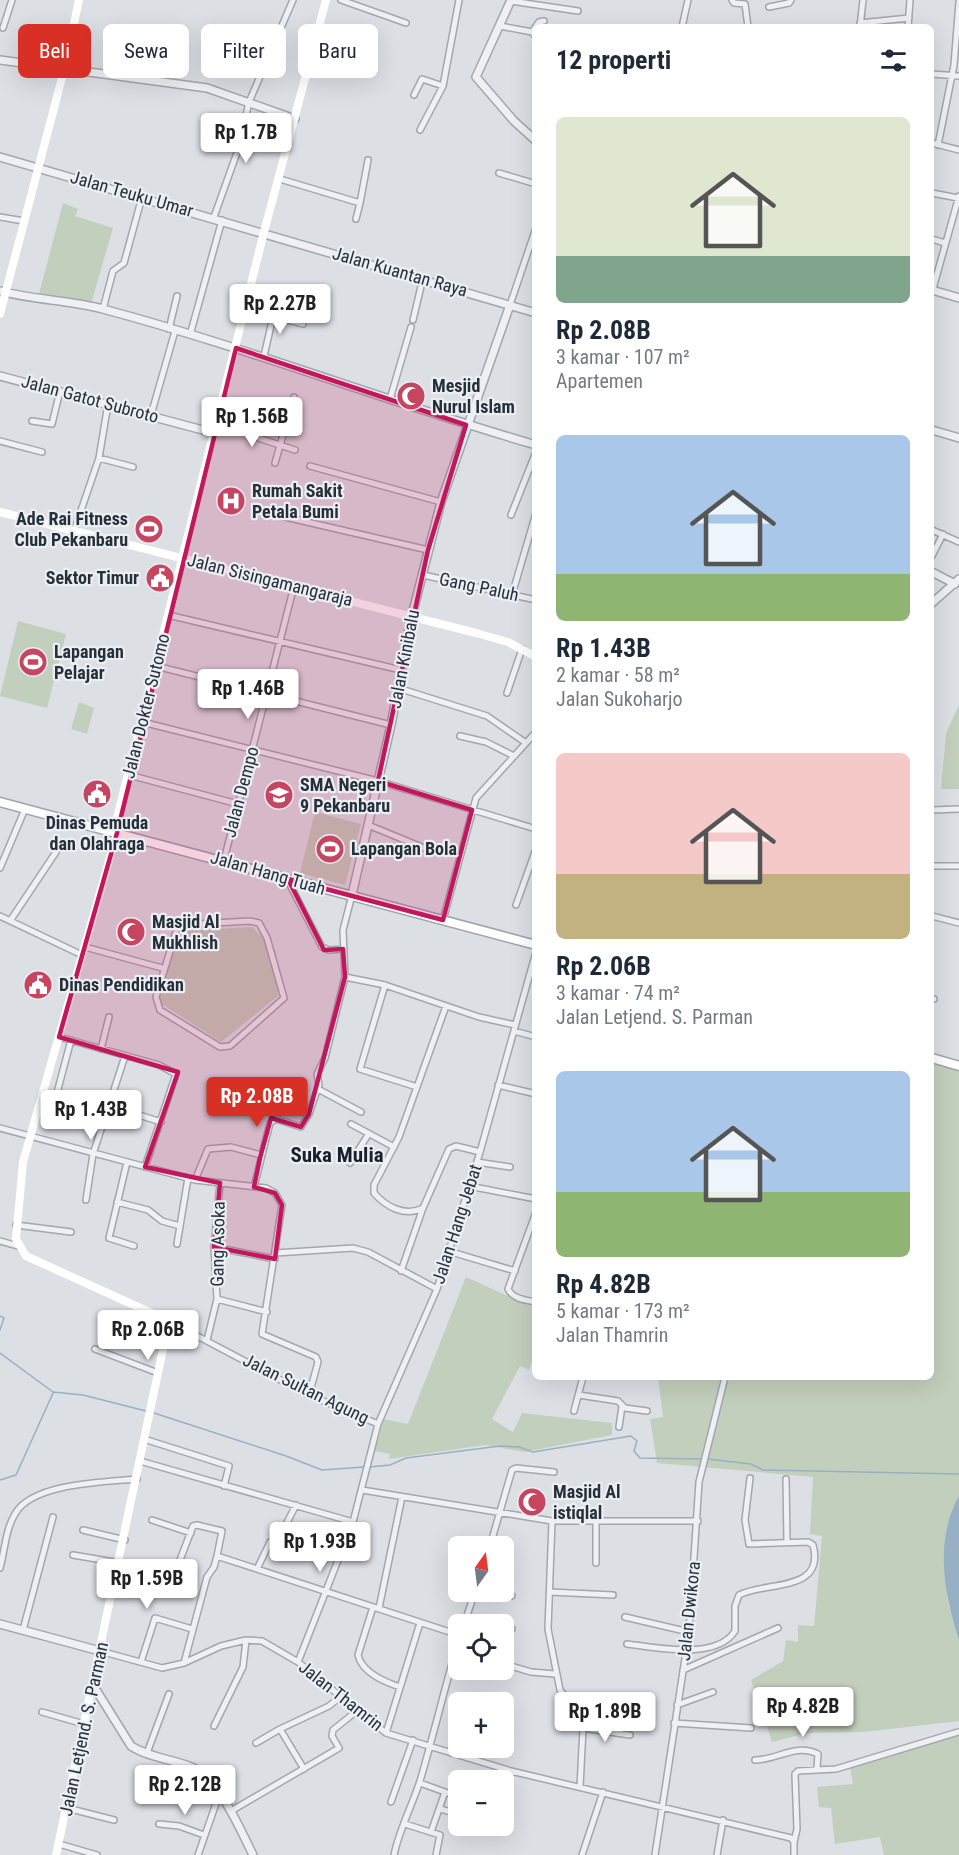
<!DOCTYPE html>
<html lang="id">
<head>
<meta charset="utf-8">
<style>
	:root { --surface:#fff; --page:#f2f2f3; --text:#1f2937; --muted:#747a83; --accent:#d93025 }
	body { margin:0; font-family:"Roboto Condensed",sans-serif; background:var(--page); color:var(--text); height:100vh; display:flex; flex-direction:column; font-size:22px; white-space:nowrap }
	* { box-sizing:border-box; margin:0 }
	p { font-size:20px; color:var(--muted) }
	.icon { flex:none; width:33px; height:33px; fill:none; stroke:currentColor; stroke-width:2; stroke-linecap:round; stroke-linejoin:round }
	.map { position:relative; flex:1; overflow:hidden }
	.details { position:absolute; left:532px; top:24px; width:402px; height:1356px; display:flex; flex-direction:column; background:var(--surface); border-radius:9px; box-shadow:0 6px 24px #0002 }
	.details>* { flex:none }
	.guide { position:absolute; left:18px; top:24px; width:424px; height:54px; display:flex; gap:12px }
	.needle { width:39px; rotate:14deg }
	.controls { position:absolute; left:448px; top:1536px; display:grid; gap:12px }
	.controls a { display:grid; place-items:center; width:66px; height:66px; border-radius:9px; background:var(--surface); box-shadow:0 6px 24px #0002; font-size:30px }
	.price { position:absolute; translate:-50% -51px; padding:0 14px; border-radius:6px; background:#fff; color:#222; font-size:20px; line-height:39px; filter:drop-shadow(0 2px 3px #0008) }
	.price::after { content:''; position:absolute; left:50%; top:36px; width:18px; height:14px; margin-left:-9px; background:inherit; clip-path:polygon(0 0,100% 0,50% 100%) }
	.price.active { background:var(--accent); color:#fff }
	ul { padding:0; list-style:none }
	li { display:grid; align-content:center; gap:12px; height:318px; padding:0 24px }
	li span { display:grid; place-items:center; height:186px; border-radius:9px; color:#555 }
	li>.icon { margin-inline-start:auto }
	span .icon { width:108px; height:108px; fill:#fffc; stroke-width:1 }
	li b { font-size:26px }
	h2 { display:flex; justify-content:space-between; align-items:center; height:72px; padding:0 24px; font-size:26px }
	.pill { padding:0 21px; border-radius:9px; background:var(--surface); box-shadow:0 6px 24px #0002; font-size:21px; line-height:54px }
	.pill.active { background:var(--accent); color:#fff }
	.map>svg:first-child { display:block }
	.green { fill:#c3cfbd }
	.water { fill:#98b0c4 }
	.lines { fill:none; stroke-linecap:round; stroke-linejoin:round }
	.stream { stroke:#98b0c4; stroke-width:1.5 }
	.minor-casing { stroke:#a2a7ae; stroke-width:8 }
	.tertiary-casing { stroke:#a2a7ae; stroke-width:10 }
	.primary-casing { stroke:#9ca5b0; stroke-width:11 }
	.minor { stroke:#eef0f4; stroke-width:5 }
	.tertiary { stroke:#eef0f4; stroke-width:7 }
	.secondary { stroke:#fff; stroke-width:8 }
	.primary { stroke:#fff; stroke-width:8 }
	.marked { fill:#c2185b; fill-opacity:0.2; stroke:#c2185b; stroke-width:4.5; stroke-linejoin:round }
	.labels { text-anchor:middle; stroke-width:4.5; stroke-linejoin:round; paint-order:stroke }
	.street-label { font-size:18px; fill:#262f3a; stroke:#ebeff3 }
	.poi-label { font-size:18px; font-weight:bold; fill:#262f3a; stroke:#ebeff3; text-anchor:start }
	.quarter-label { font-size:21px; font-weight:bold; fill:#19202b; stroke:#ebeff3 }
</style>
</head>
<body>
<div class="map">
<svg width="959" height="1855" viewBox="0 0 959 1855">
	<rect width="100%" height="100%" fill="#dce0e5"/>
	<path class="green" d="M 63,203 L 78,209 L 75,216 L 113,228 L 91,304 L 39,294 Z
		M 18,621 L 66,634 L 47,708 L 0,696 Z
		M 79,702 L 94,708 L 87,734 L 71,729 Z
		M 959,705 L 959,789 L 941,789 L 946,733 Z
		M 315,812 L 361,824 L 345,885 L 300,873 Z
		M 252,927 L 276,951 L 278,996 L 221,1042 L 159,1002 L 178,931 Z
		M 932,1059 L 959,1067 L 959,1496 L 946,1533 L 945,1568 L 948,1603 L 959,1640 L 959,1721 L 864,1732 L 807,1733 L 772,1742 L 751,1680 L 783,1661 L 786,1640 L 798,1642 L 798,1625 L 814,1626 L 822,1536 L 810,1534 L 813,1477 L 657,1463 L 650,1419 L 663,1417 L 658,1377 L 932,1377 Z
		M 466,1277 L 519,1301 L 535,1305 L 535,1352 L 529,1370 L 520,1366 L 492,1419 L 513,1432 L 522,1413 L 612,1423 L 612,1435 L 525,1452 L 485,1445 L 389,1459 L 390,1454 L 375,1451 L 384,1419 L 408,1424 Z
		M 959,1735 L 959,1855 L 884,1855 L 880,1837 L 835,1844 L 831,1808 L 819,1807 L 817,1787 L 853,1784 L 850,1767 Z"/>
	<path class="water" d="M 959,1496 L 959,1640 C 944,1595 934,1540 959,1496 Z"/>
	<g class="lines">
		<path class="stream" d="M 0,1316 L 4,1318 L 0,1330
			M 0,1353 L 53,1392 L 83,1395 L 146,1411
			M 154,1413 L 286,1456 L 322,1470 L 364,1467
			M 708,1459 L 751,1464 L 763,1470 L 959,1474
			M 369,1467 L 390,1465 L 406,1458 L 500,1446 L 519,1447 L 533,1452 L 631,1436 L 637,1441 L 634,1451 L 640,1458 L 703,1459
			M 0,1480 L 16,1475 L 53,1393"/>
		<g class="minor-casing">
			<path id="minor" d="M 341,0 L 406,23
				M 732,0 L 734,3 L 745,4 L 748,27
				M 511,1 L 578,11
				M 769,7 L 789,3 L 791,0
				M 860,23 L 909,18
				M 500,26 L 532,32 L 536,37
				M 682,27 L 688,0
				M 860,27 L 863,0
				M 908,27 L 910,0
				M 3,28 L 12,0
				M 532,32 L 539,22 L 544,21
				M 536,52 L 536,71
				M 932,74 L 959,76
				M 414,95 L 422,79 L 443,86
				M 420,130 L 443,86 L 459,0
				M 932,143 L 959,150
				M 938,145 L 954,65 L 959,2
				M 499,173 L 536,184
				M 280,179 L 360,203 L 368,160
				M 932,193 L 958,198
				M 0,217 L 24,221
				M 214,217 L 239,147 L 249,102 L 293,0
				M 356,219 L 360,203
				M 932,239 L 945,243
				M 932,292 L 959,196
				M 510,305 L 536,228
				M 103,309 L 113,271 L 124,263 L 142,197
				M 413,320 L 423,278
				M 169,329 L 177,296
				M 190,335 L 222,220
				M 264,356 L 272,321 L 280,318 L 303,324
				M 390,399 L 411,327
				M 151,415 L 175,331
				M 32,421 L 52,424 L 60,391
				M 217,421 L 246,428 L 252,436 L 295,450
				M 0,441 L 42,452
				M 99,458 L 133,467
				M 275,463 L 294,397
				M 310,466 L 441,502
				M 511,515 L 536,452
				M 281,516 L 428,550
				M 932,530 L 959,542
				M 74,531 L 99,458 L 108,404
				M 932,556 L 943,534
				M 423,575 L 536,600
				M 512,595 L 536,513
				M 168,615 L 401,670
				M 156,666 L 391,725
				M 398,688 L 487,716 L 526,743
				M 507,693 L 522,649
				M 142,722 L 378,781 L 536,829
				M 460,736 L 486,742 L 514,756
				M 129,775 L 238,804
				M 932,810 L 959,809
				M 368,825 L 434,852
				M 224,860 L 294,586
				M 932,866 L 959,866
				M 0,868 L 25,809
				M 287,879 L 322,947 L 329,950 L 343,949
				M 516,905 L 536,849
				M 0,916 L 82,955
				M 932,916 L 959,923
				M 443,920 L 476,798 L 536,732
				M 10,921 L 56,852
				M 250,921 L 259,923 L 267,938 L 284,998 L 230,1046 L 220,1047 L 160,1010 L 156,997 L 178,925 Z
				M 85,947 L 162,968
				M 345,977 L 385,985 L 479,1017 L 515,1025
				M 385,985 L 360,1069 L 417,1087
				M 932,999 L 934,999
				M 446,1006 L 399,1137 L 374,1185 L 374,1193 C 386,1207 405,1217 423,1208 L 449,1149 L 456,1146 L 480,1152
				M 514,1031 L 536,1037
				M 59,1037 L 159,1065 L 176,1074 L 145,1167
				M 101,1049 L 109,1017
				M 498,1085 L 536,1094
				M 318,1089 L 361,1112
				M 111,1106 L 161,1122
				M 49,1123 L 71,1040
				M 351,1124 L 394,1147
				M 0,1128 L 195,1180 L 266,1188 L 275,1193 L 282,1205 L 262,1334 L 316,1357 L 318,1362 L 309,1395
				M 127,1162 L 109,1238 L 134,1246
				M 477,1162 L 510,1167
				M 350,1163 L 368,1135
				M 195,1180 L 208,1149 L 231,1147 L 261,1155
				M 469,1186 L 536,1199
				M 254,1187 L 270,1123 L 276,1119 L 301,1127 L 309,1114 L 319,1085 L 317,1074 L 325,1058 L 342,989 L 345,977 L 343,930 L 352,895
				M 86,1200 L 93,1154 L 125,1056
				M 117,1202 L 148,1210 L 162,1221 L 180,1226
				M 536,1212 L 508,1289 C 513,1299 525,1300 536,1302
				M 16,1225 L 71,1232
				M 0,1241 L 18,1246
				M 177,1244 L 188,1178
				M 214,1247 L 275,1259
				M 448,1251 L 515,1271
				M 275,1253 L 353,1248 L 368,1252 L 437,1289
				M 401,1271 L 423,1208
				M 217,1299 L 267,1312
				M 169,1321 L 309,1395 L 378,1424
				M 207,1340 L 217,1299 L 214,1247 L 220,1183
				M 95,1349 L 158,1373
				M 579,1395 L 618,1401 L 625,1408 L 647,1411
				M 574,1411 L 583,1377
				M 619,1427 L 622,1406
				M 144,1439 L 229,1466 L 224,1486
				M 140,1461 L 353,1522
				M 786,1479 L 787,1542
				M 362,1490 L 552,1521 L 698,1521
				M 152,1520 L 191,1533
				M 552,1521 L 548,1629 L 560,1690 L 581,1715 L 583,1728 L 580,1787
				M 83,1530 L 125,1540
				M 490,1546 L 512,1470 L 516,1468 L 554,1472
				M 73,1555 L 120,1563
				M 596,1563 L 596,1522
				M 258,1567 L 270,1542 L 278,1540 L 296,1505
				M 0,1568 C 5,1550 5,1531 15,1514 C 32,1483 105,1482 137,1479
				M 501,1592 L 512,1596
				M 550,1592 L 613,1595
				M 167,1594 L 193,1526 L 197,1525 L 222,1531 L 217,1556 L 459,1635
				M 373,1607 L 358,1655 C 362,1673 385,1682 400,1687
				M 379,1608 L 402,1497
				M 467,1616 L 495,1624
				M 625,1617 L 689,1632
				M 464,1624 L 475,1592
				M 504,1627 L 512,1629
				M 23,1630 L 53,1517
				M 627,1644 C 657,1648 717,1660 735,1631 L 735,1606 L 739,1595 C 765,1581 826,1593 813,1545 L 808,1542 L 749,1544 L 745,1520 L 750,1478
				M 100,1651 L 162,1668 L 184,1663 L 221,1646 L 246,1640 L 262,1641 L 298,1662 L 386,1733 L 511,1771 L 791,1838 L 794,1842 L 794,1855
				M 141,1662 L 155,1618 L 192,1629
				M 298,1662 L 353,1522 L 378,1424 L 437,1289 L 480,1152 L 536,952
				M 184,1663 L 207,1577 L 214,1567 L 217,1556
				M 504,1664 L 531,1672 L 555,1674
				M 683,1670 L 778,1628
				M 677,1705 L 713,1692
				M 42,1712 L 84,1724
				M 674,1723 L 751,1728
				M 214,1726 L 243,1667 L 246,1640
				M 583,1728 L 630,1735
				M 386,1733 L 420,1623
				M 256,1743 L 280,1729
				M 147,1753 L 169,1694
				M 755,1760 C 778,1760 795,1743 818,1754 L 817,1768
				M 304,1769 L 280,1729 L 329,1706 L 341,1696
				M 420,1783 L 445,1792 L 431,1832
				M 504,1791 L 511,1771
				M 445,1792 L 459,1797
				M 391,1802 L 413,1740
				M 67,1808 L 114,1820
				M 440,1809 L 459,1814
				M 231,1811 L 339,1748 L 332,1736 L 333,1730 L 358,1710
				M 159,1824 L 179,1826 L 204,1835
				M 405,1824 L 440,1835 L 436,1855
				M 794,1842 L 797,1829 L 795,1774 L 798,1771 L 836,1769 L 958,1732
				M 59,1844 L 97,1855
				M 198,1855 L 219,1795
				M 394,1855 C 399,1830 412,1806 420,1781 C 434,1734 445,1686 459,1639
				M 582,1855 L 603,1792
				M 655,1855 L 689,1632 L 699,1482 L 725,1377
				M 717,1855 L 723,1820"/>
		</g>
		<g class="tertiary-casing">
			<path id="tertiary" d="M 511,0 L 476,77 L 514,121 L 536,141
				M 0,60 L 207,88 L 295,119
				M 0,157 L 536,313
				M 932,290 L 959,298
				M 0,291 C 34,300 69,300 103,309 C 249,348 390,403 536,445
				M 0,376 L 214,433
				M 932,430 L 959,438
				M 932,572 L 955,584
				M 932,603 L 959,579
				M 352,895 L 391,725 L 412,615 L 441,502 L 510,305
				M 0,1624 L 100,1651
				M 93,1685 L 131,1746 C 148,1757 170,1759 189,1766 C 218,1776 240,1829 253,1855"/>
		</g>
		<g class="primary-casing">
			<path id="primary" d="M 0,802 L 536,945
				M 932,1058 L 959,1066"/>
		</g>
		<use href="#minor" class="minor"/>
		<use href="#tertiary" class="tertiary"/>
		<path class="secondary" d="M 0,314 L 64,70 L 79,0
			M 0,512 L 476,633 L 508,642 L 536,657
			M 56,1855 L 169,1321 L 26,1256 L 16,1239 L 23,1162 L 117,833 L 116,822 L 264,232 L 326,0"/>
		<use href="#primary" class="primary"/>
	</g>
	<path class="marked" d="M 236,348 L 466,425 L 428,550 L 378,781 L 472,810 L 443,920 L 288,879 L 324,950 L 343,949 L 345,977 L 309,1114 L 301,1127 L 271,1118 L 260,1158 L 254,1187 L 275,1193 L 282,1205 L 275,1259 L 214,1247 L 220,1183 L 145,1167 L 178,1072 L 59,1037 L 117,833 Z"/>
	<defs>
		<g id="mosque-disc" transform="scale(1.5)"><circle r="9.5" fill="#c64561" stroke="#ebeff3"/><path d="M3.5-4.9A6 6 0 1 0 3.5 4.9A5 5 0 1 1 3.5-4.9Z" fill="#fff"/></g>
		<g id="hospital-disc" transform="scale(1.5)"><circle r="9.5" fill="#c64561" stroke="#ebeff3"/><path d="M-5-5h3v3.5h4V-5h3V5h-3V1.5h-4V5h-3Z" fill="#fff"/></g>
		<g id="stadium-disc" transform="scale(1.5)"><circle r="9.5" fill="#c64561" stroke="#ebeff3"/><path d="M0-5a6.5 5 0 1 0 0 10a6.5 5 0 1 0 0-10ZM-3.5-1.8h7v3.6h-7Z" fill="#fff"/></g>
		<g id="civic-disc" transform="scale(1.5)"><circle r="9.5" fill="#c64561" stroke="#ebeff3"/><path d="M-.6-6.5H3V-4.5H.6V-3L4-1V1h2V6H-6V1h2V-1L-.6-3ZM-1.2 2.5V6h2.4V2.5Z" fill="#fff"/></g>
		<g id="school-disc" transform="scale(1.5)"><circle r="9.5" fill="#c64561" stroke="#ebeff3"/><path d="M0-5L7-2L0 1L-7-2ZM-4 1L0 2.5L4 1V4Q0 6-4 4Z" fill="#fff"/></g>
	</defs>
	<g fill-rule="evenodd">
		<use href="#mosque-disc" x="411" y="396"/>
		<use href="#hospital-disc" x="231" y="501"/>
		<use href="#stadium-disc" x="149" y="529"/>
		<use href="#civic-disc" x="160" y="578"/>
		<use href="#stadium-disc" x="33" y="662"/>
		<use href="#civic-disc" x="97" y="794"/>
		<use href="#school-disc" x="279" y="795"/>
		<use href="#stadium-disc" x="330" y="849"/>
		<use href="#mosque-disc" x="131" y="932"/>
		<use href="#civic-disc" x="38" y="985"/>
		<use href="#mosque-disc" x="532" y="1502"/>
	</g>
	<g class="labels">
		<g class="street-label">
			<text transform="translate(132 194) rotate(16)" y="6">Jalan Teuku Umar</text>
			<text transform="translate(400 272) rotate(16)" y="6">Jalan Kuantan Raya</text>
			<text transform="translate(90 399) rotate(15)" y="6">Jalan Gatot Subroto</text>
			<text transform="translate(270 580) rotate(14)" y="6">Jalan Sisingamangaraja</text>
			<text transform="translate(479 587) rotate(12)" y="6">Gang Paluh</text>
			<text transform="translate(404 659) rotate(-79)" y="6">Jalan Kinibalu</text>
			<text transform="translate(146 706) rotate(-76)" y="6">Jalan Dokter Sutomo</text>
			<text transform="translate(241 792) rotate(-75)" y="6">Jalan Dempo</text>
			<text transform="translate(268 873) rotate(16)" y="6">Jalan Hang Tuah</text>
			<text transform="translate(457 1224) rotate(-72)" y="6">Jalan Hang Jebat</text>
			<text transform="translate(218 1244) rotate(-89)" y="6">Gang Asoka</text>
			<text transform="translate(306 1389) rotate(26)" y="6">Jalan Sultan Agung</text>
			<text transform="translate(689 1611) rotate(-84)" y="6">Jalan Dwikora</text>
			<text transform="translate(341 1696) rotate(38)" y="6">Jalan Thamrin</text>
			<text transform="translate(84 1729) rotate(-78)" y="6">Jalan Letjend. S. Parman</text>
		</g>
		<g class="poi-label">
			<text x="432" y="392">Mesjid<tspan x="432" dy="21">Nurul Islam</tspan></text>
			<text x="252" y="497">Rumah Sakit<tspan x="252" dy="21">Petala Bumi</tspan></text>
			<text x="128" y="525" text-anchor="end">Ade Rai Fitness<tspan x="128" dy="21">Club Pekanbaru</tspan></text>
			<text x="139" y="584" text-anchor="end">Sektor Timur</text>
			<text x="54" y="658">Lapangan<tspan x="54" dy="21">Pelajar</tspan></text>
			<text x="300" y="791">SMA Negeri<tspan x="300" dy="21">9 Pekanbaru</tspan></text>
			<text x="97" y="829" text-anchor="middle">Dinas Pemuda<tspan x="97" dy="21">dan Olahraga</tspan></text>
			<text x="351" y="855">Lapangan Bola</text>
			<text x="152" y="928">Masjid Al<tspan x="152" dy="21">Mukhlish</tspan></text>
			<text x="59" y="991">Dinas Pendidikan</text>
			<text x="553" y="1498">Masjid Al<tspan x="553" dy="21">istiqlal</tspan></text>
		</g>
		<g class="quarter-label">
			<text x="337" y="1162">Suka Mulia</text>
		</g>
	</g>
</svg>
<div class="controls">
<a><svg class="needle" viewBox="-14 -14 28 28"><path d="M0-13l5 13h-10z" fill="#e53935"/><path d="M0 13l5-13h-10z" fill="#747a83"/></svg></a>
<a><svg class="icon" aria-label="locate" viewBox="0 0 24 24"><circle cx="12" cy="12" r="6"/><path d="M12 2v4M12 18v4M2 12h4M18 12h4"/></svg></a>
<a>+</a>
<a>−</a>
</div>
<b class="price" style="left:246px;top:164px">Rp 1.7B</b>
<b class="price" style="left:280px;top:335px">Rp 2.27B</b>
<b class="price" style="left:252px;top:448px">Rp 1.56B</b>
<b class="price" style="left:248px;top:720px">Rp 1.46B</b>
<b class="price active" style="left:257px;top:1128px">Rp 2.08B</b>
<b class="price" style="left:91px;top:1141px">Rp 1.43B</b>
<b class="price" style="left:148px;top:1361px">Rp 2.06B</b>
<b class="price" style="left:320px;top:1573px">Rp 1.93B</b>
<b class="price" style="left:147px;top:1610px">Rp 1.59B</b>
<b class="price" style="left:803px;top:1738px">Rp 4.82B</b>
<b class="price" style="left:605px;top:1743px">Rp 1.89B</b>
<b class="price" style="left:185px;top:1816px">Rp 2.12B</b>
<div class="guide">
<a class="pill active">Beli</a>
<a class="pill">Sewa</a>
<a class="pill">Filter</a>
<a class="pill">Baru</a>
</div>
<section class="details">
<h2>12 properti<svg class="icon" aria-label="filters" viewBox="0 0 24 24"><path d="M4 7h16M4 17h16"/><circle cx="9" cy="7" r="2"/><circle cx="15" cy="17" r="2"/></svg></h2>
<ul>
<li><span style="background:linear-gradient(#dfe7d0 75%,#7fa58c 0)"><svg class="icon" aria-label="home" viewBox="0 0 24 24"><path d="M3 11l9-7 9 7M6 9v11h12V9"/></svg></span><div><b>Rp 2.08B</b><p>3 kamar · 107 m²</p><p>Apartemen</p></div></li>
<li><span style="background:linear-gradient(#a9c7e8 75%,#8fb573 0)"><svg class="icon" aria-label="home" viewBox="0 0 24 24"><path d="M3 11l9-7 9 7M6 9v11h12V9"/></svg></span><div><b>Rp 1.43B</b><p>2 kamar · 58 m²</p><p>Jalan Sukoharjo</p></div></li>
<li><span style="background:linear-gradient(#f6c9c9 65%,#c2b280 0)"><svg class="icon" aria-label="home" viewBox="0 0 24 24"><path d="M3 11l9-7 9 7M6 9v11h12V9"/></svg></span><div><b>Rp 2.06B</b><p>3 kamar · 74 m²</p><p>Jalan Letjend. S. Parman</p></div></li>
<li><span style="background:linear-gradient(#a9c7e8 65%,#8fb573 0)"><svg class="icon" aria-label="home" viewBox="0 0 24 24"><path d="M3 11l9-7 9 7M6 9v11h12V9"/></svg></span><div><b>Rp 4.82B</b><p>5 kamar · 173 m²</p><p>Jalan Thamrin</p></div></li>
</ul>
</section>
</div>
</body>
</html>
